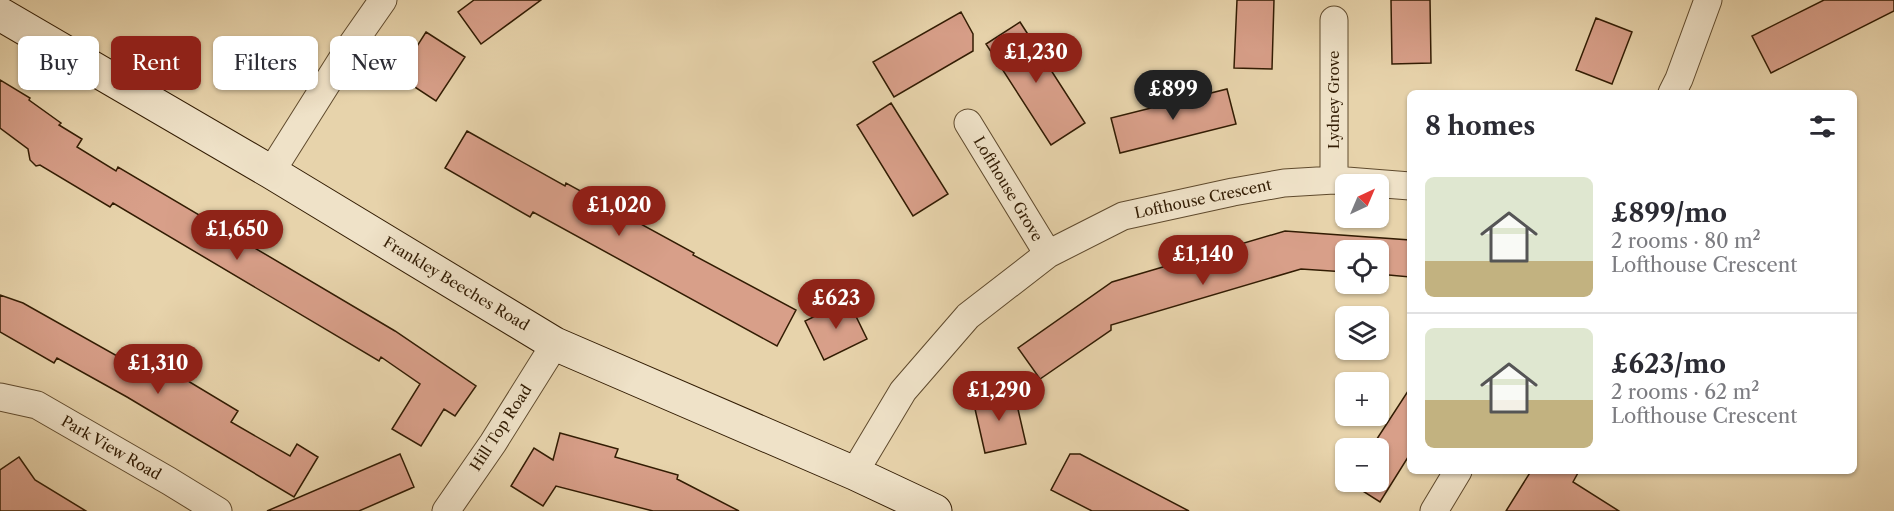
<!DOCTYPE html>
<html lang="en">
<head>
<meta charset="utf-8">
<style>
	:root { --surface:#fff; --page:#f2f2f3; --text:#2b2b33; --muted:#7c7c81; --line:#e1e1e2; --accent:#8f2418 }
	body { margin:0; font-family:"Libre Caslon Text",serif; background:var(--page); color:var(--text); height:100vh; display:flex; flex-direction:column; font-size:22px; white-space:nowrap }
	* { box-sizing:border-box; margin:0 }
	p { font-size:20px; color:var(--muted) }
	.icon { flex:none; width:33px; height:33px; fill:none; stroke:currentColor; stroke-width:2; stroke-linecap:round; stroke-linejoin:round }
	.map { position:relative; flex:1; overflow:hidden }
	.side { position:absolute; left:1407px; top:90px; width:450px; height:384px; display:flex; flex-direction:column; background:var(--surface); border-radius:9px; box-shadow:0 2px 4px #0004 }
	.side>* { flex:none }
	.top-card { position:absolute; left:18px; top:36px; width:570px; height:54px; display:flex; gap:12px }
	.needle { width:39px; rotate:44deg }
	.fabs { position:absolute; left:1335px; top:174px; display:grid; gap:12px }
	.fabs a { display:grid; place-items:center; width:54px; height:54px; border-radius:9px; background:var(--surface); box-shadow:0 2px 4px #0004; font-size:30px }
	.price { position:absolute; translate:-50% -51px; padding:0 14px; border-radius:21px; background:var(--accent); color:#fff; font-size:20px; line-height:39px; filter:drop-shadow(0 2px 3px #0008) }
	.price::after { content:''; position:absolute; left:50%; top:36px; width:18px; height:14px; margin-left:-9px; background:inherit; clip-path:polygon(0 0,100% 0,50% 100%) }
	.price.selected { background:#222; color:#fff }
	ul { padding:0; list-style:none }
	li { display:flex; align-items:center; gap:18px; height:150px; padding:0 18px }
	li+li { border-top:2px solid var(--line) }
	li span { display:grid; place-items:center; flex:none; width:168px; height:120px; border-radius:9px; color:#555 }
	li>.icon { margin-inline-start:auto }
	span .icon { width:72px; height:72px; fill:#fffc; stroke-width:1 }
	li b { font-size:26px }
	h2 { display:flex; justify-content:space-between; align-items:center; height:72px; padding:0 18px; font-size:26px }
	.tag { padding:0 21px; border-radius:9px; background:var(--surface); box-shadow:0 2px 4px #0004; font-size:21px; line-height:54px }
	.tag.selected { background:var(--accent); color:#fff }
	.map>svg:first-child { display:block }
	.building { fill:#d89f89; stroke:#321c03; stroke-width:1.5 }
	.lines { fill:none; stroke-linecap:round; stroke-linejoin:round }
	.street-casing { stroke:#5f4a2d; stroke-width:29 }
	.secondary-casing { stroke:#321c03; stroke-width:35 }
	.street { stroke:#efe2c8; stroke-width:27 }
	.secondary { stroke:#efe2c8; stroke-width:33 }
	.labels { text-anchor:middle; stroke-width:5; stroke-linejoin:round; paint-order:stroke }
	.street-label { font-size:15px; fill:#321c03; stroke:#efe2c8 }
</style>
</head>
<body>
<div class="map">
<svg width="1894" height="511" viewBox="0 0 1894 511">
	<rect width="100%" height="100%" fill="#e7d3ab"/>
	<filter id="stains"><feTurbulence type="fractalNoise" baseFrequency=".00333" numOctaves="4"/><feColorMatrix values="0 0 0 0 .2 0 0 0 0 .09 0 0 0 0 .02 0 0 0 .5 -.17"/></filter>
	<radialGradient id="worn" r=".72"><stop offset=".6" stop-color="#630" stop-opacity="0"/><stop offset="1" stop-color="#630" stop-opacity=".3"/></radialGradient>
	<path class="building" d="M 474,0 L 541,0 L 481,44 L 458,12 Z
		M 1237,0 L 1274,0 L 1272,69 L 1234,68 Z
		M 1391,0 L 1430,0 L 1431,63 L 1392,64 Z
		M 1824,0 L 1894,0 L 1894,11 L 1771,73 L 1752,36 Z
		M 961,12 L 973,34 L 973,51 L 894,97 L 873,62 Z
		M 1596,18 L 1632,32 L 1612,84 L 1576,70 Z
		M 1020,22 L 1085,123 L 1051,145 L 986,44 Z
		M 426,32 L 465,57 L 436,101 L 398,76 Z
		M 0,80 L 30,98 L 29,100 L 61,123 L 59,125 L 82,139 L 77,147 L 116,171 L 118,167 L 395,331 L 476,386 L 455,416 L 444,409 L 421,446 L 392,429 L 420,384 L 381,357 L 379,361 L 113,203 L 110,207 L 40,165 L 36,166 L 30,160 L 28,149 L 0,128 Z
		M 1227,89 L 1236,124 L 1120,153 L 1111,118 Z
		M 891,103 L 948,194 L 913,216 L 857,125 Z
		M 467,131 L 565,186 L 566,183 L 694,253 L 693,255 L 796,310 L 777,346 L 533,212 L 530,217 L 445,168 Z
		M 1285,231 L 1410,240 L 1410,277 L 1378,274 L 1378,250 L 1346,250 L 1346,272 L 1301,269 L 1111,325 L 1111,330 L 1040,379 L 1018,348 L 1112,282 Z
		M 0,295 L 23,303 L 133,365 L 140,352 L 160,363 L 177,360 L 178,375 L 238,411 L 231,422 L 290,456 L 297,444 L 318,457 L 294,497 L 127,397 L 57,358 L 54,363 L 0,332 Z
		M 848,300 L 867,339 L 824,360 L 805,321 Z
		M 1410,388 L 1410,454 L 1380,502 L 1350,483 L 1378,482 L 1378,448 L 1371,448 Z
		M 1014,392 L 1026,444 L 985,453 L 973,400 Z
		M 560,433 L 618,449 L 615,457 L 678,475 L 677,479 L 739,511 L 653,511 L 556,486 L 543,506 L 511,486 L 534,448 L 553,460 Z
		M 400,454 L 414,487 L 359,511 L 267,511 Z
		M 1070,454 L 1080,454 L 1189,511 L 1092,511 L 1051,490 Z
		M 19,457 L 35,480 L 86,511 L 0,511 L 0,470 Z
		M 1531,471 L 1579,471 L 1573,482 L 1619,511 L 1506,511 Z"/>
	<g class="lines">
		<g class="street-casing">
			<path id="street" d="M 1672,93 L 1679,79 L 1708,0
				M 968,123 L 1048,254
				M 271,172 L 346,53 L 383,0
				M 1334,180 L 1334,20
				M 0,397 L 37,405 L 169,481 L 218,511
				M 854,473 L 903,391 L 968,316 L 1048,254 L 1123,216 L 1233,192 L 1284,183 L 1334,180 L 1410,186
				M 446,511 L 493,443 L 555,344
				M 1434,511 L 1458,471"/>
		</g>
		<g class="secondary-casing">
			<path id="secondary" d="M 0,14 L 271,172 L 555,344 L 854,473 L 935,511"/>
		</g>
		<use href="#street" class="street"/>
		<use href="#secondary" class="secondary"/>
	</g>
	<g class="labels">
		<g class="street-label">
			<text transform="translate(1334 100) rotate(-90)" y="5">Lydney Grove</text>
			<text transform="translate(1008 189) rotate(59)" y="5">Lofthouse Grove</text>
			<text transform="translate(1203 199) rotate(-12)" y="5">Lofthouse Crescent</text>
			<text transform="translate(456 284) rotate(31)" y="5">Frankley Beeches Road</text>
			<text transform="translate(501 428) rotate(-57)" y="5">Hill Top Road</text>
			<text transform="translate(111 448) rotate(30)" y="5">Park View Road</text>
		</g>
	</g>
	<rect width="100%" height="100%" filter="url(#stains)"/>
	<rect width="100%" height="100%" fill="url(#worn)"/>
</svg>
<div class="fabs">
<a><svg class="needle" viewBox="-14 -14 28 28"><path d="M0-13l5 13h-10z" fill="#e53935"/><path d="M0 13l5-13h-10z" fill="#7c7c81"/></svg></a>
<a><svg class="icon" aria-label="locate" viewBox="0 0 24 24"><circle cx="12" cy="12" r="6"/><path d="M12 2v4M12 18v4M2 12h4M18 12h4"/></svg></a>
<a><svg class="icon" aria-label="layers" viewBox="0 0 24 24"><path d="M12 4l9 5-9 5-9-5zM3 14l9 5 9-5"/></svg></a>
<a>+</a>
<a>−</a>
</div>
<b class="price" style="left:1036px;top:84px">£1,230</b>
<b class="price selected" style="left:1173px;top:121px">£899</b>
<b class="price" style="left:619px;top:237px">£1,020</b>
<b class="price" style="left:237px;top:261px">£1,650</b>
<b class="price" style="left:1203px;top:286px">£1,140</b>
<b class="price" style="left:836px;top:330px">£623</b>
<b class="price" style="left:158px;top:395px">£1,310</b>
<b class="price" style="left:999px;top:422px">£1,290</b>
<div class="top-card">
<a class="tag">Buy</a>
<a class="tag selected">Rent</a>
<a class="tag">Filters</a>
<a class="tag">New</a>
</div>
<section class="side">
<h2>8 homes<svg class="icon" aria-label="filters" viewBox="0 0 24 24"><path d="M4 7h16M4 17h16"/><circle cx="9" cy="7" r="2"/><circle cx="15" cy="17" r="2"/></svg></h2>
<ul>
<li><span style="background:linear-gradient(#dfe7d0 70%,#c2b280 0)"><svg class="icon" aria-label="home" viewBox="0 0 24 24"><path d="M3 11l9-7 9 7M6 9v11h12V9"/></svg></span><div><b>£899/mo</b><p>2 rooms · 80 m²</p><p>Lofthouse Crescent</p></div></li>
<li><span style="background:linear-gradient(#dfe7d0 60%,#c2b280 0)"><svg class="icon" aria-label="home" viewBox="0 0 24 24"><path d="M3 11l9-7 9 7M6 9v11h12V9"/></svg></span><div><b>£623/mo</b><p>2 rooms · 62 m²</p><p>Lofthouse Crescent</p></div></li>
</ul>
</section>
</div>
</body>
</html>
